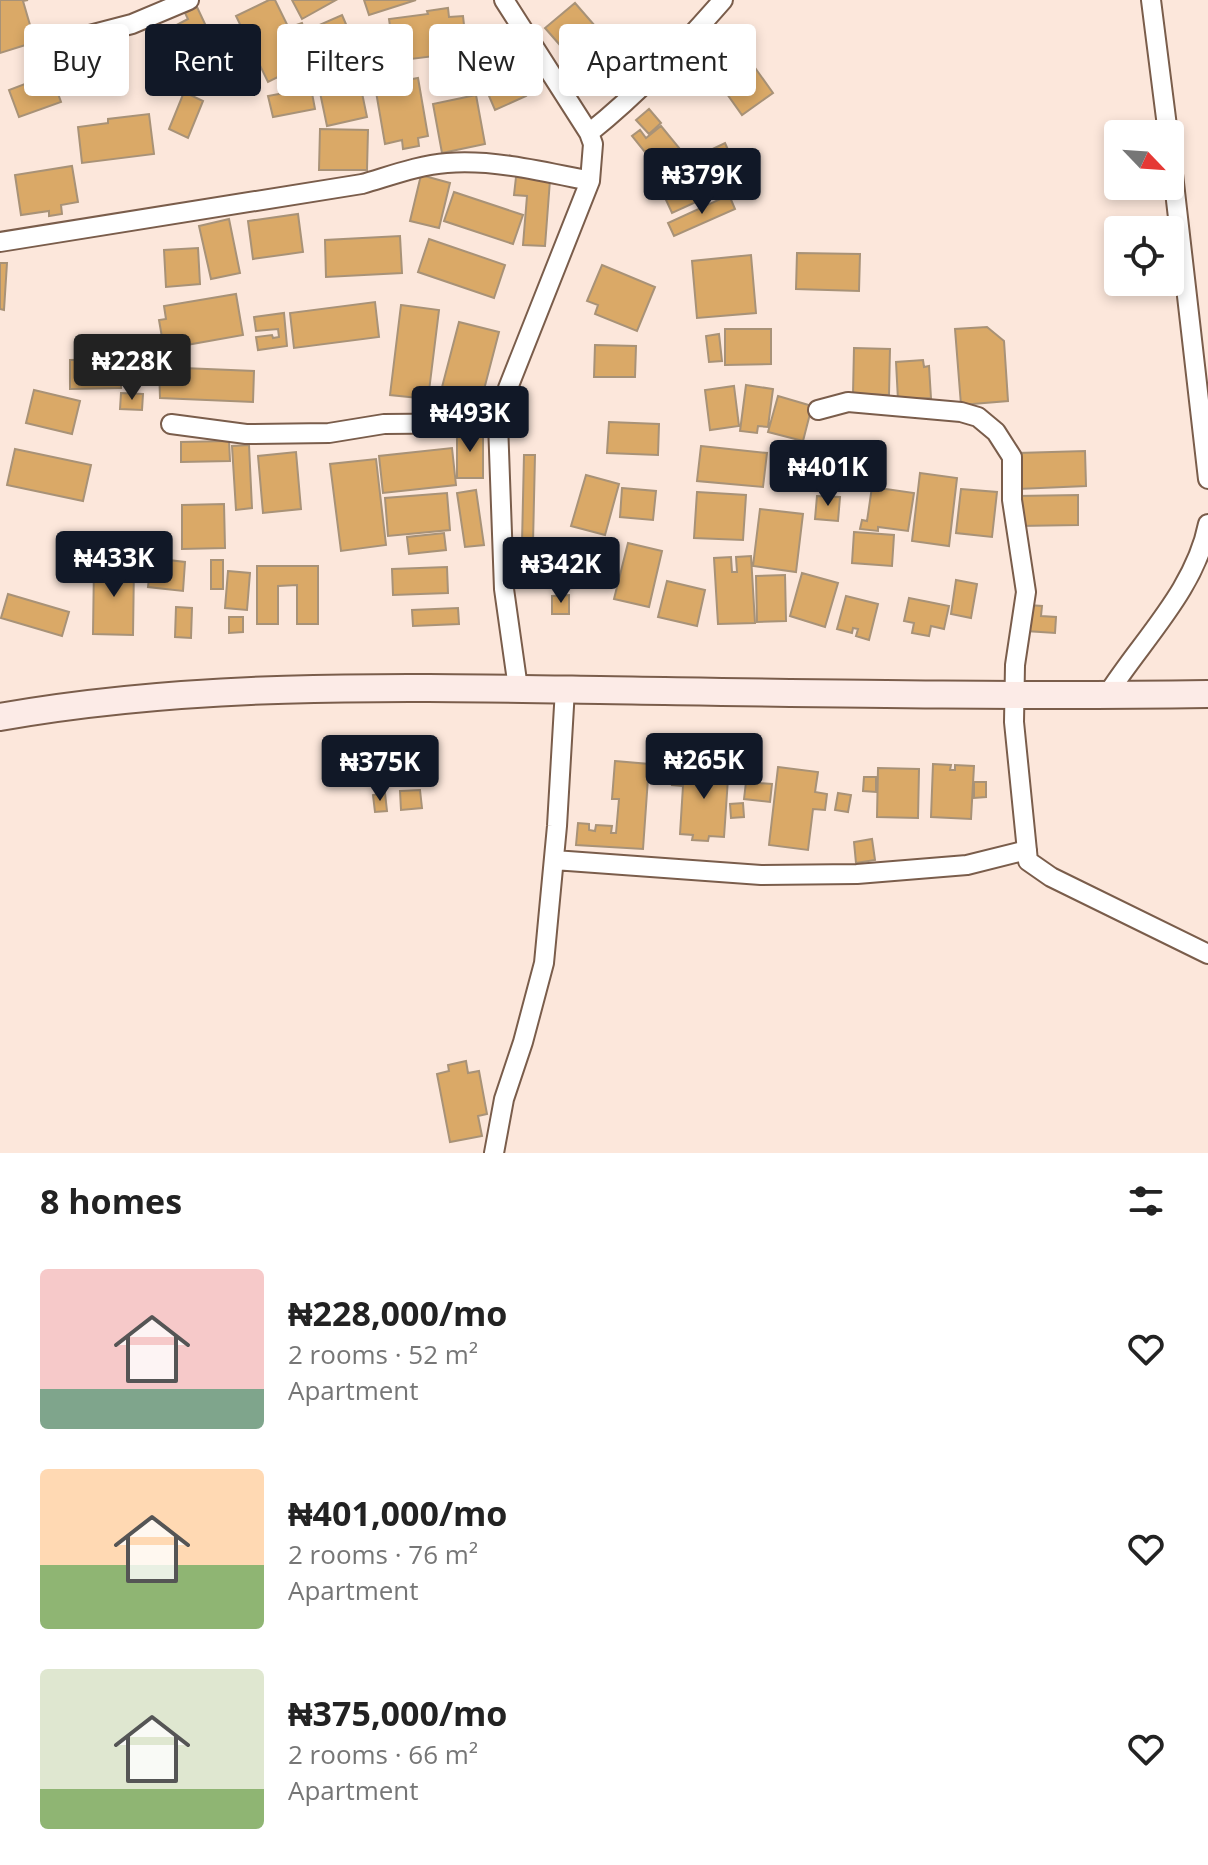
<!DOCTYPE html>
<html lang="en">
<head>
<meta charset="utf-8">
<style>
	:root { --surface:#fff; --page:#f2f2f2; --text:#222; --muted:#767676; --accent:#111827 }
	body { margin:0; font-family:"Open Sans",sans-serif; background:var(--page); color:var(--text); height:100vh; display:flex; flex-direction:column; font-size:30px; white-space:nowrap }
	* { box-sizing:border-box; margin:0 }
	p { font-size:26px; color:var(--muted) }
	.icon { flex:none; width:44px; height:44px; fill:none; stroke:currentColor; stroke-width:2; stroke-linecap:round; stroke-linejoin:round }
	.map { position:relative; height:1153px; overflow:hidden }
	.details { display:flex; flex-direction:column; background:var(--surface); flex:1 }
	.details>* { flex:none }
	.top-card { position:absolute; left:24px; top:24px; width:800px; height:72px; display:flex; gap:16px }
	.needle { width:52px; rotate:115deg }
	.fabs { position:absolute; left:1104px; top:120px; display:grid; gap:16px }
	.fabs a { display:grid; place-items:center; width:80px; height:80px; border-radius:8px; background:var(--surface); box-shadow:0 4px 12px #0003; font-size:40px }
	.price { position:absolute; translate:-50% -68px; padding:0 18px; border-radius:8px; background:var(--accent); color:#fff; font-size:26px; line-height:52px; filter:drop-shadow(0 2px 4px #0008) }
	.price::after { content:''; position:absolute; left:50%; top:48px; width:24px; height:18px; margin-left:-12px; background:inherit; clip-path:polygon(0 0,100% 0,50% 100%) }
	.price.selected { background:#222; color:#fff }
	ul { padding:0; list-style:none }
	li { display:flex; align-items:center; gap:24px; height:200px; padding:0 40px }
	li span { display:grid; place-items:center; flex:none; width:224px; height:160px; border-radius:8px; color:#555 }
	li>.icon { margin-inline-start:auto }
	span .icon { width:96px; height:96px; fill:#fffc; stroke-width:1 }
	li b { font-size:34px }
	h2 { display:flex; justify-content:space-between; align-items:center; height:96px; padding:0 40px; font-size:34px }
	.chip { padding:0 28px; border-radius:8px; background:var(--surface); box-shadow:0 4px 12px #0003; font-size:28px; line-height:72px }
	.chip.selected { background:var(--accent); color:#fff }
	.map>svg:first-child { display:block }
	.building { fill:#daa967; stroke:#a89277; stroke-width:2 }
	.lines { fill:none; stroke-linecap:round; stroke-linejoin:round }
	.minor-casing { stroke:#7a5d4b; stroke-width:22 }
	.secondary-casing { stroke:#7a5d4b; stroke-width:30 }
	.minor { stroke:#fff; stroke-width:18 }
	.secondary { stroke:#fcebe7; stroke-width:26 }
</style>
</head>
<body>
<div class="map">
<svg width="1208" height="1153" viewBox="0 0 1208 1153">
	<rect width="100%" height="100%" fill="#fce7db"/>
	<path class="building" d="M 0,0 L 28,0 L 23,1 L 35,42 L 0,53 Z
		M 269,0 L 275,0 L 306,63 L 268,82 L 236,16 Z
		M 292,0 L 336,0 L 302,19 Z
		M 364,0 L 416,0 L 369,15 Z
		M 575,3 L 595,26 L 566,52 L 545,28 Z
		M 197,7 L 213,41 L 182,56 L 169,29 L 188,19 L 185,13 Z
		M 448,8 L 449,17 L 463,16 L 467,52 L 395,61 L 389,19 L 428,14 L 427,11 Z
		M 342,15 L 361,59 L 327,74 L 308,30 Z
		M 302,23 L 310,43 L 301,47 L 293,26 Z
		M 731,34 L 773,93 L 742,115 L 700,56 Z
		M 497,35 L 502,51 L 477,60 L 472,44 Z
		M 598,36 L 626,65 L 603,88 L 575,60 Z
		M 232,41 L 245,75 L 202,91 L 191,61 L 220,50 L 219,46 Z
		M 505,54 L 511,72 L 480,83 L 474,65 Z
		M 373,69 L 401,69 L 401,80 L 373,80 Z
		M 51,74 L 61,102 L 19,117 L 9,90 Z
		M 358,74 L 367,117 L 327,126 L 318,83 Z
		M 517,76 L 526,96 L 495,110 L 486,89 Z
		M 418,78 L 428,136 L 418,138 L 419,146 L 403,149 L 402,140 L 385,144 L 375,86 Z
		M 311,88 L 315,109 L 273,117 L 268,96 Z
		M 184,92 L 203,101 L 188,138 L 169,129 Z
		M 476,95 L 485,144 L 442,153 L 433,104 Z
		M 649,109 L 661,123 L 649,134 L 636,120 Z
		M 149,114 L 154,154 L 82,163 L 78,127 L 108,123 L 108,119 Z
		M 661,126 L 680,149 L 657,167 L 632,136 L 640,130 L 646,138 Z
		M 320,129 L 368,130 L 367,170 L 319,170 Z
		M 725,143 L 742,181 L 672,213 L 655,176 Z
		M 72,166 L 78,202 L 61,205 L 62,214 L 49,216 L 49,211 L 21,215 L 15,175 Z
		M 421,175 L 450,183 L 439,228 L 410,221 Z
		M 516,177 L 550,180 L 545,246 L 523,245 L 527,196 L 514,195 Z
		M 454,192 L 523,215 L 513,244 L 444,221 Z
		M 729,195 L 735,209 L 674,236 L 668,223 Z
		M 298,214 L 303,252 L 253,259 L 248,221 Z
		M 229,219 L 240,273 L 211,279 L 199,226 Z
		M 400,236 L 402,273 L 326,277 L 325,240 Z
		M 429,239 L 505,265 L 494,298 L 418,272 Z
		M 198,248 L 200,284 L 166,287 L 164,250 Z
		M 797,253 L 860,254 L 859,291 L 796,289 Z
		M 751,255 L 756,313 L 697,318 L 692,261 Z
		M 0,263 L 7,263 L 4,310 L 0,309 Z
		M 602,265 L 655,287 L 637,331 L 595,314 L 598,305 L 587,301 Z
		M 236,294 L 243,335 L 164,349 L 159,320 L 166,319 L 164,306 Z
		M 375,302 L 379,337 L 294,348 L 290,313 Z
		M 401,305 L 439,310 L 428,399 L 390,395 Z
		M 284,313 L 287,346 L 258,350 L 256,337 L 272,335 L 273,338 L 279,337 L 278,329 L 256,331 L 254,317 Z
		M 459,322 L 499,332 L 481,401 L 441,391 Z
		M 987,327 L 1004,341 L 1008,401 L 961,405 L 955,329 Z
		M 725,329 L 771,329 L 771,364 L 725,365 Z
		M 719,334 L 722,361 L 709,362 L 706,336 Z
		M 595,345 L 636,346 L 635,377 L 594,377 Z
		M 854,348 L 890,349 L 889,395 L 853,394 Z
		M 121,359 L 121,388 L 70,389 L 70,360 Z
		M 923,360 L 924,367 L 929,366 L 931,398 L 898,400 L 896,362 Z
		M 159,367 L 254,371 L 253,402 L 160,398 Z
		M 746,385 L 773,389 L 768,427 L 758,426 L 757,433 L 740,431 Z
		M 734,386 L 739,426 L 710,430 L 705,390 Z
		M 34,390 L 80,401 L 72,434 L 26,423 Z
		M 121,393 L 143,394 L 142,410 L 120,409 Z
		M 778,396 L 812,406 L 803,441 L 768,432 Z
		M 609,422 L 659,424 L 658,455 L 607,453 Z
		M 457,430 L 483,430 L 483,478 L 457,478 Z
		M 229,441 L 230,461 L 181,462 L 181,442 Z
		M 831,443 L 851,444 L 850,457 L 859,458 L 858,477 L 828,476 Z
		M 249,445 L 252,508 L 236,510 L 232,446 Z
		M 701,446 L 767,453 L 763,487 L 697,481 Z
		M 452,448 L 456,485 L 383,493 L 379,456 Z
		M 15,449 L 91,465 L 83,501 L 7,485 Z
		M 1085,451 L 1086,486 L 1018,489 L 1018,453 Z
		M 296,452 L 301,509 L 263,513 L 258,456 Z
		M 524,455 L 535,455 L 533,543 L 522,543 Z
		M 376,459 L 386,545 L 341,551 L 330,464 Z
		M 920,473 L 957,478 L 949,546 L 912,541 Z
		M 586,475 L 619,484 L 605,535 L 571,526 Z
		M 872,487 L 914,493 L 908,531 L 878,527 L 878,531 L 860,529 L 862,520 L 867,521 Z
		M 622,488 L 656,491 L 653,520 L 620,517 Z
		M 961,489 L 997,492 L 992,537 L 956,533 Z
		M 476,490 L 484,545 L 465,547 L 457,493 Z
		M 697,492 L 746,495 L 743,540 L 694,538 Z
		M 447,493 L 450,530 L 388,536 L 385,498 Z
		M 1078,495 L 1078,525 L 1018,526 L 1017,496 Z
		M 817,496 L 840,497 L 838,521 L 815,519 Z
		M 224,504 L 225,548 L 182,549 L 182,505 Z
		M 760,509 L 803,514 L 796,572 L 753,566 Z
		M 854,532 L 894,535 L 892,566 L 852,563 Z
		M 444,533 L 446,550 L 409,554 L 407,537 Z
		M 628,543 L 662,551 L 649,607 L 614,599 Z
		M 751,556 L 755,623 L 718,624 L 714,558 L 731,557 L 732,572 L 737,572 L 736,557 Z
		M 151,558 L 185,562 L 183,591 L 148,587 Z
		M 211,560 L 223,560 L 223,589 L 211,589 Z
		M 94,564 L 134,564 L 133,635 L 93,634 Z
		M 257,566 L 318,566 L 318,624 L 297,624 L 297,585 L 278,586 L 278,624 L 257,624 Z
		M 447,567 L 448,593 L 393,595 L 392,569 Z
		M 228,571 L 250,573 L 247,610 L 225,608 Z
		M 802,573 L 838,583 L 825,627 L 790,616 Z
		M 785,575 L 786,621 L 757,622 L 756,576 Z
		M 956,580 L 977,584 L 971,618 L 951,614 Z
		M 667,581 L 705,590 L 697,626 L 658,617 Z
		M 8,594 L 69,612 L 62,636 L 1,618 Z
		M 569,595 L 569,614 L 552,614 L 552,596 Z
		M 846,596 L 878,604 L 869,640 L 856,636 L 858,629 L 853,628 L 852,633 L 837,629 Z
		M 909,598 L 949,606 L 944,629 L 931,626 L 929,636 L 912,633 L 914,623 L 904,621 Z
		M 1028,605 L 1042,606 L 1041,616 L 1056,617 L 1055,633 L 1026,631 Z
		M 176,607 L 192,608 L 191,638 L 175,637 Z
		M 458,608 L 459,624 L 413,626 L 412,610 Z
		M 229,617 L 243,617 L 243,632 L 229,633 Z
		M 615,761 L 649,764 L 643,849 L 576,845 L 578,823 L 589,824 L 589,830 L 595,831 L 596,825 L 612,826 L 611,833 L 616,833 L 619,799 L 612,799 Z
		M 707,762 L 729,764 L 724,837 L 709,836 L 708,841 L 692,840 L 693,835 L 680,834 L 683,786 L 672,785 L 673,770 L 706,772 Z
		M 933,764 L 951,765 L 950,770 L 955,770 L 955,765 L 974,766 L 971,819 L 931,817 Z
		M 778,767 L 818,772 L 815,792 L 827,794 L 825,810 L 813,809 L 808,850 L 769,845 Z
		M 878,768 L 919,769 L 918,818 L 877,817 Z
		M 864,777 L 876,777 L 876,792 L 863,791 Z
		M 746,782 L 772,784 L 770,802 L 744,799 Z
		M 974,782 L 986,782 L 986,797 L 974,798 Z
		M 420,790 L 422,808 L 401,810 L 400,791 Z
		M 385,793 L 387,811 L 375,812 L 373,795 Z
		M 838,793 L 851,795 L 848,812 L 835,810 Z
		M 743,803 L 744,817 L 731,818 L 730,804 Z
		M 872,839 L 875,860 L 856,863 L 854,842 Z
		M 466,1061 L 468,1073 L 479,1071 L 487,1114 L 478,1116 L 482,1136 L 450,1142 L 437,1074 L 449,1071 L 448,1065 Z"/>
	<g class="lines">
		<g class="minor-casing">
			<path id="minor" d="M 504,0 L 589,133 L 593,144 L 590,181 L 508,388 L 498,423 L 504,589 L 518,688
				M 1151,0 L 1168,134
				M 63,42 L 132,24 L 189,0
				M 589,133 C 639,93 681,48 723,0
				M 1170,148 L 1208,479
				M 0,242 L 362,184 C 390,176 419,165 447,163 C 493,159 546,172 590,181
				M 818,410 L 848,402 L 961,412 L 978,417 L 996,432 L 1012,457 L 1012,500 L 1026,592 L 1015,665 L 1014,722 L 1028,861 L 1051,877 L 1208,954
				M 171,424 L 246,434 L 329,433 L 384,424 L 498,423
				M 1107,695 C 1142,640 1195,590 1208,524
				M 554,860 L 761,875 L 857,874 L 967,865 L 1027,850
				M 494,1153 L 504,1099 L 523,1042 L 544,963 L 557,826 L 565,689"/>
		</g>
		<g class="secondary-casing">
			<path id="secondary" d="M 0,717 C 198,682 400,687 600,690 C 803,693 1005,697 1208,694"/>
		</g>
		<use href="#minor" class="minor"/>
		<use href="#secondary" class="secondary"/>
	</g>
</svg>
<div class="fabs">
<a><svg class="needle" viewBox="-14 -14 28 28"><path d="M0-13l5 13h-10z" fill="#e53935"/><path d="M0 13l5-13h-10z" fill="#767676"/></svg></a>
<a><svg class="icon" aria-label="locate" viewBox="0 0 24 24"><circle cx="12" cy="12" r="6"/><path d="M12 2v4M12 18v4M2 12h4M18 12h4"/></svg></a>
</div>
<b class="price" style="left:702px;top:216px">₦379K</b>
<b class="price selected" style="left:132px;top:402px">₦228K</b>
<b class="price" style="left:470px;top:454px">₦493K</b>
<b class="price" style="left:828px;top:508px">₦401K</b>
<b class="price" style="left:114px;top:599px">₦433K</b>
<b class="price" style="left:561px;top:605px">₦342K</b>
<b class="price" style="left:704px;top:801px">₦265K</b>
<b class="price" style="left:380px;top:803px">₦375K</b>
<div class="top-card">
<a class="chip">Buy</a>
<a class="chip selected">Rent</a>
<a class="chip">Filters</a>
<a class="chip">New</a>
<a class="chip">Apartment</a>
</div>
</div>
<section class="details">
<h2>8 homes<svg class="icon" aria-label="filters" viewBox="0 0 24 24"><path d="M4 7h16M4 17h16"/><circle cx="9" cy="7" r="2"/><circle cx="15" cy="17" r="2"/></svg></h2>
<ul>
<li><span style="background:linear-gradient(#f6c9c9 75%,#7fa58c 0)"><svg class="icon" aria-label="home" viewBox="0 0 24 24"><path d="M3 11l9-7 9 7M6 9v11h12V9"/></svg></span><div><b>₦228,000/mo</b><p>2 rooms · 52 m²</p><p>Apartment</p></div><svg class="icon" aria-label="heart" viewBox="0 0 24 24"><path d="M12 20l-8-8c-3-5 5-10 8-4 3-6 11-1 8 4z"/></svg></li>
<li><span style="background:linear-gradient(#ffd9b3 60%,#8fb573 0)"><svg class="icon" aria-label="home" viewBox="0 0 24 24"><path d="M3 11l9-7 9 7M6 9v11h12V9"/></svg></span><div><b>₦401,000/mo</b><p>2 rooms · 76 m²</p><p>Apartment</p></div><svg class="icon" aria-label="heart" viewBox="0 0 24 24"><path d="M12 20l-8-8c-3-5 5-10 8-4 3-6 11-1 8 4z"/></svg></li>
<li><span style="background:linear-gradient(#dfe7d0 75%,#8fb573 0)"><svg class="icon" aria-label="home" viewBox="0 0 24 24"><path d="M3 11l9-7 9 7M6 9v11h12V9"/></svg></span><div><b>₦375,000/mo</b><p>2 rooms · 66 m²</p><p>Apartment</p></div><svg class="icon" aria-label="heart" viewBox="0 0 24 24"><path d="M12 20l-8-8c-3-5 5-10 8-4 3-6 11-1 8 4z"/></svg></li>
</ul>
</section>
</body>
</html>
